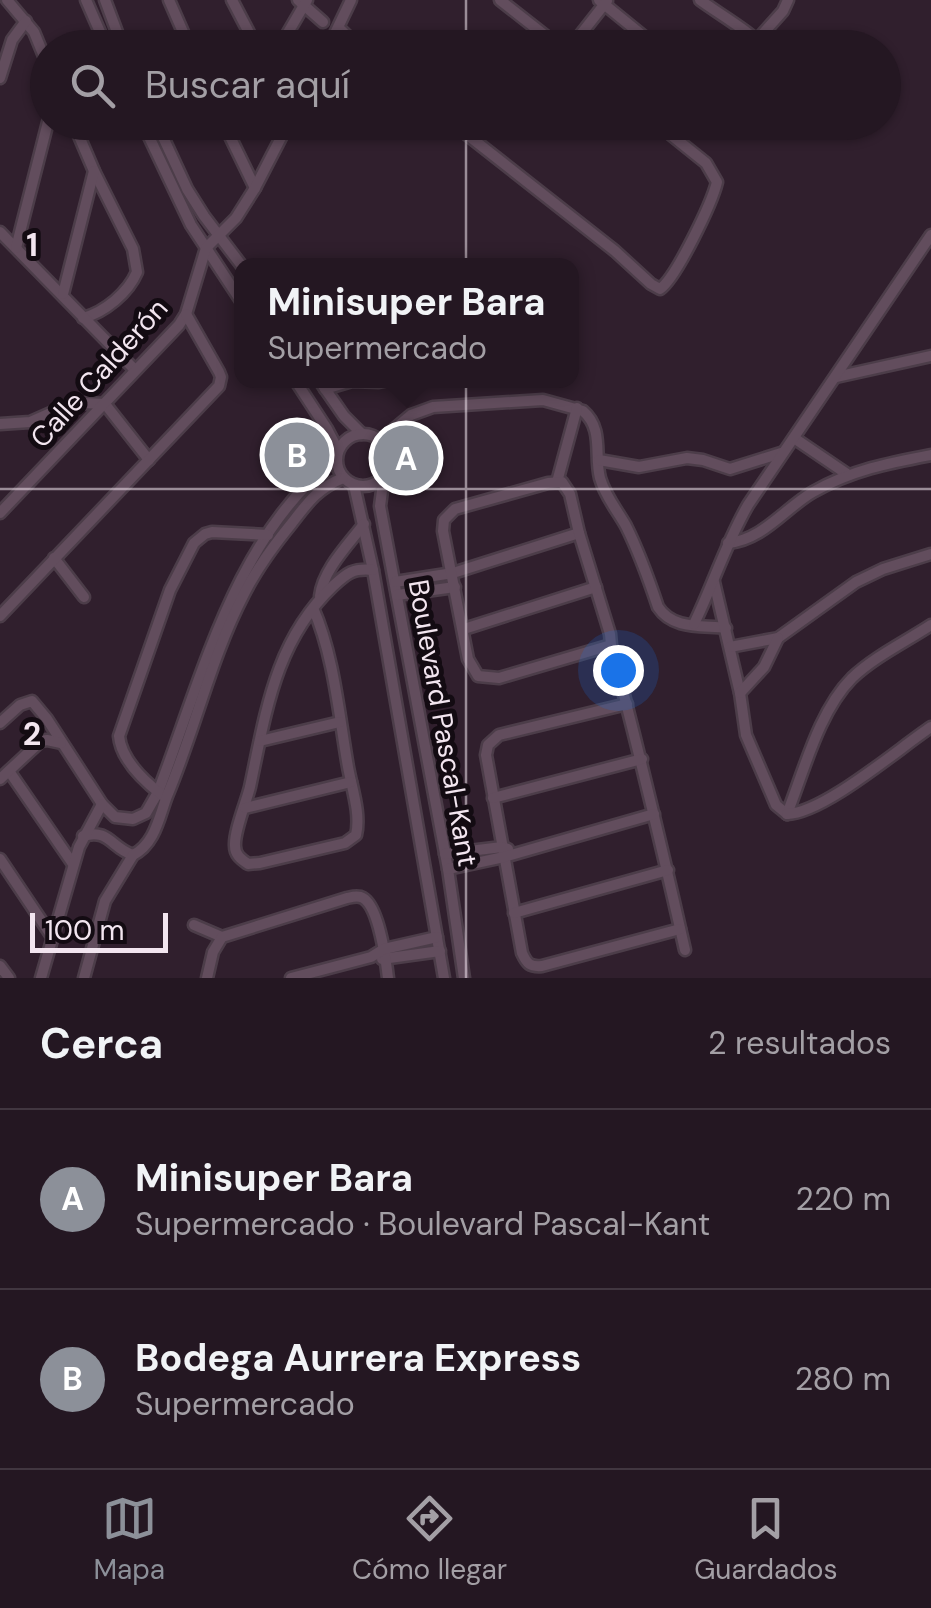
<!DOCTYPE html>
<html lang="es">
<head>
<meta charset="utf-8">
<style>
	body { margin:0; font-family:"DM Sans",sans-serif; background:#30242f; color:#f1f3f6 }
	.scale { position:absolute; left:30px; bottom:25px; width:138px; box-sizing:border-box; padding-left:10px; border:5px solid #f2e5ef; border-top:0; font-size:28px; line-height:35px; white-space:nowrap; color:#f2e5ef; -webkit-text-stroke:8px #130b12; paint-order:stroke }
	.you { position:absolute; left:618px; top:670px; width:35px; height:35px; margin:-25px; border:8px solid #fff; border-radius:50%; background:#1a73e8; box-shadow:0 0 0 15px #1a73e833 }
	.badge { display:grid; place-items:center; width:65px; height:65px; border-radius:50%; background:#8c9099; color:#fff; font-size:32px; font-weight:700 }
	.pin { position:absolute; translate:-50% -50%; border:5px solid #fff; box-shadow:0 2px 10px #0006 }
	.popup { position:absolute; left:234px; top:258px; width:345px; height:130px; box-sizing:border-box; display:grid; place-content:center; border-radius:20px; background:#241722; filter:drop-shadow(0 2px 8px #0005); font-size:32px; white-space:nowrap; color:#a39fa5 }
	.popup b { font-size:38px; color:#f1f3f6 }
	.popup::after { content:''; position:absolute; left:50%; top:100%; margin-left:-20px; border:20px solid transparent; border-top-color:#241722 }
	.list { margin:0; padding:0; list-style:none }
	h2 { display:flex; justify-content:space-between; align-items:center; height:130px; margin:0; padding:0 40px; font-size:42px }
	h2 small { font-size:32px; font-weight:400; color:#a39fa5 }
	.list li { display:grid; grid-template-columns:65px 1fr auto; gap:30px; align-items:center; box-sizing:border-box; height:180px; padding:0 40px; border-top:2px solid #413640 }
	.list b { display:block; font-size:38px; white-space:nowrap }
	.list p { margin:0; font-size:32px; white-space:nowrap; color:#a39fa5 }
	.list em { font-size:32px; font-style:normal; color:#a39fa5 }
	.icon { flex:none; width:55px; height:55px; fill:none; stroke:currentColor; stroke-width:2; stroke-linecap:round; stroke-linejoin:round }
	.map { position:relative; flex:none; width:931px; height:978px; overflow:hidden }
	.search { position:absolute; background:#241722; box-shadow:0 2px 8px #0004; left:30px; right:30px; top:30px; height:110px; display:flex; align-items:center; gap:25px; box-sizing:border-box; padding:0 35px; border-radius:55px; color:#a39fa5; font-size:38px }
	.sheet { height:490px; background:#241722 }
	nav { display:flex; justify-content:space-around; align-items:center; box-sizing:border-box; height:140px; border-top:2px solid #413640; background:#241722; font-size:28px; color:#a39fa5 }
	nav a { display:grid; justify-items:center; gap:5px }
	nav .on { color:#8c9099 }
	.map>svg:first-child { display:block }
</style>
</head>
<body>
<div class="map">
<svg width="931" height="978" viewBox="0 0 931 978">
	<rect width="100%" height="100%" fill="#301f2d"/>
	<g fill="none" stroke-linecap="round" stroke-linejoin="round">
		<g stroke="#4c3d49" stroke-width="15">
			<g id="minor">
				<path d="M7,0L34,32L48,66"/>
				<path d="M86,0L107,48"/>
				<path d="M105,0L123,48"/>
				<path d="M169,0L190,48"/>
				<path d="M232,0L257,48"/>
				<path d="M298,0L323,22"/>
				<path d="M500,0L561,48"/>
				<path d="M599,0L658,48"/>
				<path d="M700,0C716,12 754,34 764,48"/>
				<path d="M339,28L360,48"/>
				<path d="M758,39L783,11L788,0"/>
				<path d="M279,48L307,0"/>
				<path d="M328,48L351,0"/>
				<path d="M570,48L607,1"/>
				<path d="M0,78L12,40L26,21"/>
				<path d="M73,122L94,171L133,249L137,272C128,293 105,312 83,318"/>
				<path d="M142,122L191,225L241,301"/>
				<path d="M156,122L187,189L204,216L242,266"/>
				<path d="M223,122L255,188"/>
				<path d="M451,122L615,251L651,284L660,289C676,278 712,203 717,182L706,163L655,122"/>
				<path d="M0,232L135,370"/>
				<path d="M16,248L48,122"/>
				<path d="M63,294L94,171"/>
				<path d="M836,377L931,356"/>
				<path d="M295,380L327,429L338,450"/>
				<path d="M319,380L344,416L362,434"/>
				<path d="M325,389L352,381L379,382L389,380"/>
				<path d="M0,424L30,422L64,407L83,403L105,404L149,460"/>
				<circle cx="363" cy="460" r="26"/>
				<path d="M794,438L847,474"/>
				<path d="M381,440L411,415L433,407L543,400L583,411C604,429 594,455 600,478C605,496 617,510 626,526C639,552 649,580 658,607C673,630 702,625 726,628"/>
				<path d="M599,460L639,467L687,458L703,460L730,469L781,453"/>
				<path d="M384,476L380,506L448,869L464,978"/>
				<path d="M557,482L577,408"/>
				<path d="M354,485L373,570L444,978"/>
				<path d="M0,513L179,325L186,314L206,248L236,218L255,188L289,122"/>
				<path d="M728,543C763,540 785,508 813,492C852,470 889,463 931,455"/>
				<path d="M54,558L84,597"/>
				<path d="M395,582L453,573L579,533"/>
				<path d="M714,582L740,693L746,735L776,805L787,814"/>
				<path d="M397,595L455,587"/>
				<path d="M320,596C323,570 348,545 364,524"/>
				<path d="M313,608C334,655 339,716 348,767C352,789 361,814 356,835L345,843L260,863L248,864C241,859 235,855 235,846C234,831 246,803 250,787C266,712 275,641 333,586C347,573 353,568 373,570"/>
				<path d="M0,616L219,386L221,377L219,372L186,314"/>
				<path d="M694,624C713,585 726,543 748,505L931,235"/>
				<path d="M464,629L596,587"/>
				<path d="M611,645L499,678L478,676L468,659L443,531L444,520L455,509L548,483L562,482L570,494L579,533L610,634L611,645C638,747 662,848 685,950"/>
				<path d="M730,647L778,638L856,582L883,569L931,554"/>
				<path d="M740,693L764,667L778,638"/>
				<path d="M627,704L499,735L488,745L486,755L522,953C527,964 530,967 542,966L680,929"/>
				<path d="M0,723L20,705L32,701L47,719L102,804L115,817L133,819L146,813L158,792C201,681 236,534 336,459"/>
				<path d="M260,741L340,722"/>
				<path d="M9,771L73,864"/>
				<path d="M0,779L41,741L47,740L61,743"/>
				<path d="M162,795C144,781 121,759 119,736L170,590L194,543L205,534L212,532L268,535"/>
				<path d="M493,798L642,759"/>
				<path d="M245,808L351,782"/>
				<path d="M787,814C804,771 819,711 852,678C874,657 905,642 931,625"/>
				<path d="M787,814C824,813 898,749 931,727"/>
				<path d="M83,836C109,828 111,848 133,855"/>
				<path d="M445,854L502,847L508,849"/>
				<path d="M0,859L53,938"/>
				<path d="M448,869L504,857L654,814"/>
				<path d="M514,913L668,870"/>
				<path d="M194,925L222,937"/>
				<path d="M382,959L440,951"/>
				<path d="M0,966L9,978"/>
				<path d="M41,978L79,847L102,804"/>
				<path d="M84,978L105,901L133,855C155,844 159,817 167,796C195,730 211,657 244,594C257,568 274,545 292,523C308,502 318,488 343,478"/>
				<path d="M207,978L213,952L222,937L347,898C352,897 358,895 363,898C379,907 386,961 388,978"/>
				<path d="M291,978L371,957L384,949L437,937"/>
			</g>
		</g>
		<use href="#minor" stroke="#624d5d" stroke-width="10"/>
	</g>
	<path fill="none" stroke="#f2e5ef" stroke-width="2.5" stroke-opacity="0.55" d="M466,0V48M466,122V978M0,489H931"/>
	<g text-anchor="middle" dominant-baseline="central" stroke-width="10" stroke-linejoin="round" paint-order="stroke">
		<g font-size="28" fill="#f2e5ef" stroke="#130b12">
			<text transform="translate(99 373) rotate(-48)">Calle Calderón</text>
			<text transform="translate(443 723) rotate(80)">Boulevard Pascal-Kant</text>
		</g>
	</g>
	<g font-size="32" text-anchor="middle" font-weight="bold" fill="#f2e5ef" stroke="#130b12" stroke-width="10" stroke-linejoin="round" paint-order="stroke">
		<text x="32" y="256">1</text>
		<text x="32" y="745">2</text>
	</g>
</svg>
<div class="scale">100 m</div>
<div class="you"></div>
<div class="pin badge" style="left:406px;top:458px">A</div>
<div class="popup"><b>Minisuper Bara</b>Supermercado</div>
<div class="pin badge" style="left:297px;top:455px">B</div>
<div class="search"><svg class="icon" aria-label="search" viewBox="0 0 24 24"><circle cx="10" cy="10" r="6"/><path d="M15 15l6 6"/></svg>Buscar aquí</div>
</div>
<section class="sheet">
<h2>Cerca<small>2 resultados</small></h2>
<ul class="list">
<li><span class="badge">A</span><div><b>Minisuper Bara</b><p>Supermercado · Boulevard Pascal-Kant</p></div><em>220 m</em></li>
<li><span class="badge">B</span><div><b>Bodega Aurrera Express</b><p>Supermercado</p></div><em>280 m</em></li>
</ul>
</section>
<nav>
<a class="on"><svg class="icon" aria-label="map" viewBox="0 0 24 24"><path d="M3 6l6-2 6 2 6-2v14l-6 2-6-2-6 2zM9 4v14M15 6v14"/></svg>Mapa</a>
<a><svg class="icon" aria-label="directions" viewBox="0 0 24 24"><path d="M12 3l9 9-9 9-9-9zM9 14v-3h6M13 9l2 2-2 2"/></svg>Cómo llegar</a>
<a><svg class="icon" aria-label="saved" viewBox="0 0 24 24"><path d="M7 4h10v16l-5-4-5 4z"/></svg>Guardados</a>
</nav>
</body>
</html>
